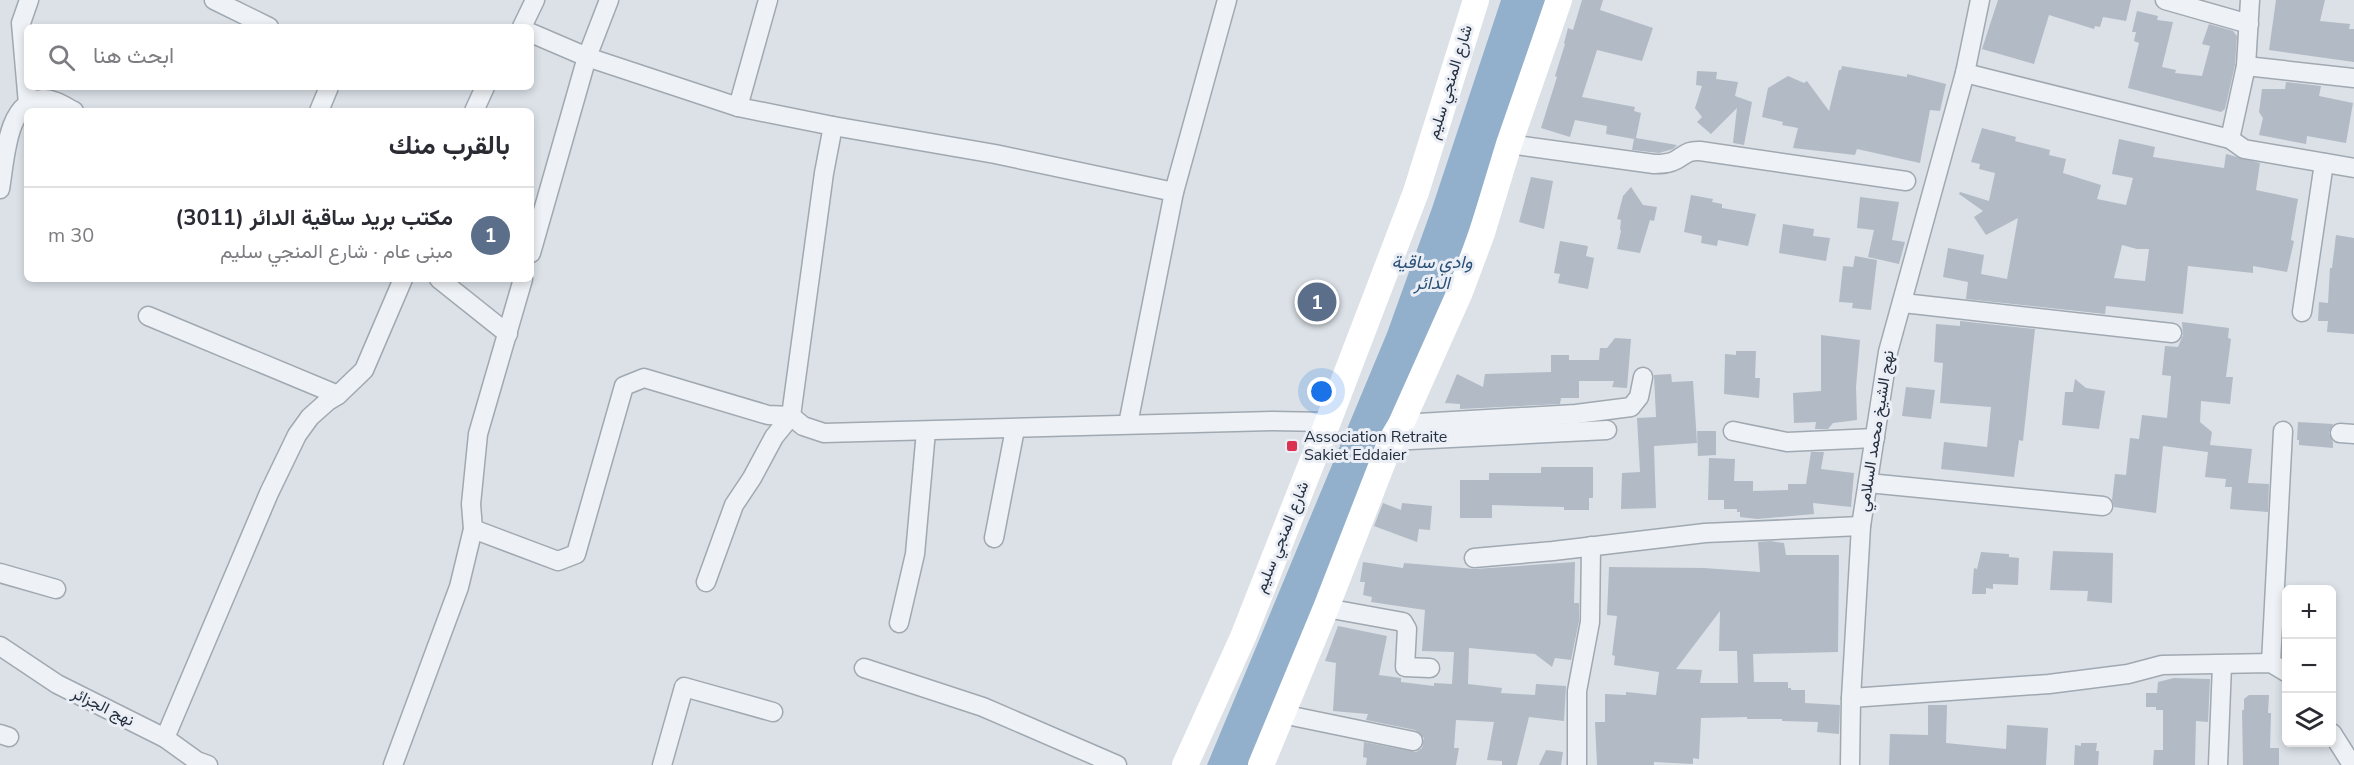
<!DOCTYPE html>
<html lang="ar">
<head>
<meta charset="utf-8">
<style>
	body { margin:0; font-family:"Nunito Sans",Vazirmatn,sans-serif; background:#f2f2f3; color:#2b2b33; direction:rtl }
	.controls { position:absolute; right:18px; bottom:18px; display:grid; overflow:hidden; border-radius:9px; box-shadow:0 3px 9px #0003 }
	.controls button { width:54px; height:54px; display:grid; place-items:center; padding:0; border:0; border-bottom:2px solid #e1e1e2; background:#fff; color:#2b2b33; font:30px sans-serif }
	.you { position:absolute; left:1322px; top:392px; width:21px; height:21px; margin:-15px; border:4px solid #fff; border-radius:50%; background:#1a73e8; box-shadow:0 0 0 9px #1a73e833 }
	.badge { display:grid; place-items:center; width:39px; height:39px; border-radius:50%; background:#db3252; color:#fff; font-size:20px; font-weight:700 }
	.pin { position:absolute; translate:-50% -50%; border:3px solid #fff; box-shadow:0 2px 6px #0006 }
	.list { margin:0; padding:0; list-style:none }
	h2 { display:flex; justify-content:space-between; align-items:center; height:78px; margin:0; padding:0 24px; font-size:26px }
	h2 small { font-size:20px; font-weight:400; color:#7c7c81 }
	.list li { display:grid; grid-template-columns:39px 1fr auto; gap:18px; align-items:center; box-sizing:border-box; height:96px; padding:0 24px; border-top:2px solid #e1e1e2 }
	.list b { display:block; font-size:22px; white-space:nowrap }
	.list p { margin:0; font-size:20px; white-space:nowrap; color:#7c7c81 }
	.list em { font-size:20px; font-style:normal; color:#7c7c81 }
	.icon { flex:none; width:33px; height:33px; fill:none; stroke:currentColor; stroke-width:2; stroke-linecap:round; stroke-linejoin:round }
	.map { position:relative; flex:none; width:2354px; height:765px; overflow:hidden; direction:ltr }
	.search { position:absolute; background:#fff; box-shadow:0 3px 9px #0003; left:24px; top:24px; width:510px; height:66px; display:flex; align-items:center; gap:15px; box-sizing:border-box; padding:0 21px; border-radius:9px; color:#7c7c81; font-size:22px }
	.panel { position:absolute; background:#fff; box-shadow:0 3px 9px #0003; left:24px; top:108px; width:510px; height:174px; border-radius:9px; direction:rtl }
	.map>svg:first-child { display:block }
</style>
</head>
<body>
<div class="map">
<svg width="2354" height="765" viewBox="0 0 2354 765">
	<rect width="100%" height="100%" fill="#dbe1e7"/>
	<path fill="#92b0cc" d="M1501,0H1545L1453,278L1251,765H1207L1387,333L1432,208Z"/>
	<g fill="#b2bac5" fill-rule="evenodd">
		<path d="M1582,0H1603L1600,10L1653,28L1642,61L1597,50L1582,97L1635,107L1634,111L1641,113L1636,138L1677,145L1673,149L1659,153L1632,150L1634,139L1606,134L1607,126L1575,120L1570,137L1541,128L1557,77L1555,76L1565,44L1564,43L1568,28L1573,30Z"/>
		<path d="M1998,0H2131L2126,21L2103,17L2100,27L2095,26L2094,29L2049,15L2034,64L1982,49Z"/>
		<path d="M2276,0H2325L2320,21L2350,24L2349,29H2354V62L2269,50Z"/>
		<path d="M2137,11L2158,16L2157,20L2173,22L2162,67L2176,70L2175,73L2202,76L2210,46L2202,44L2209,24L2233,31L2237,36L2235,65L2225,109L2221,112L2128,88L2139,43L2134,41L2136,32H2132Z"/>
		<path d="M1842,66L1907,77V74L1946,84L1940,111L1930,110L1920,163L1857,149L1855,155L1793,148L1798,128L1782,125L1783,122L1762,117L1768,88L1788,76L1804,83L1807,81L1829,111L1839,70H1841Z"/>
		<path d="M1697,71L1717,72L1716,79L1738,82L1735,96L1752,102L1744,145L1733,143L1737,108L1711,134L1697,122L1702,117L1695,108L1702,86L1696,85Z"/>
		<path d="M2286,82L2321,86L2319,96L2353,103L2346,143L2307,136L2306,144L2259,135L2263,118L2259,112L2262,89H2285Z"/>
		<path d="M1982,128L2016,137L2015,141L2050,150L2049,155L2066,159L2063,173L2101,185L2097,199L2126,205L2133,178L2112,174L2119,139L2155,147L2153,157L2224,168L2226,154L2260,163L2256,190L2298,199L2291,240L2294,241L2287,272L2253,266V273L2188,266L2183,314L2106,306L2105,314L1966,299L1968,282L1943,277L1948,248L1984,255L1981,274L2007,279L2018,218L1986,235L1974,217L1983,211L1959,194L1960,192L1989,201L1995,173L1979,169L1980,164L1971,162ZM2122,245L2137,249H2149L2145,281L2114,278Z"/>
		<path d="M1531,177L1553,181L1544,229L1519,222Z"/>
		<path d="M1631,187L1643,205L1657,207L1654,221L1650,220L1640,253L1617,249L1621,231L1620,229L1621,220L1617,219L1623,196Z"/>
		<path d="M1691,195L1713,199L1712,202L1722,204V208L1756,214L1748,246L1718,240L1717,246L1701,243L1702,236L1684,232Z"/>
		<path d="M1860,197L1899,202L1892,240L1905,242L1899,264L1868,257L1874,230L1857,228Z"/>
		<path d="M1783,224L1814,229L1813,236L1830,238L1826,261L1779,253Z"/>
		<path d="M2336,235L2354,238V334L2327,332L2328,321H2318L2319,302L2328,303L2330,268H2332Z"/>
		<path d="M1560,241L1588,246L1586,256L1594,258L1588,289L1558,283L1560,274L1554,273Z"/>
		<path d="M1855,256L1877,260L1871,310L1852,308L1853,303L1839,302L1843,266L1853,267Z"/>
		<path d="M1960,321L2035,329L2023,441L2019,440L2014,477L1941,469L1944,442L1987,447L1991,407L1940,403L1943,363L1934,362L1936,324L1960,326Z"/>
		<path d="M2182,322L2229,328L2228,338L2231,339L2226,377H2233L2230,404L2201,401L2200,422L2212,432L2210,445L2252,449L2248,483L2269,484L2268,512L2230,509L2232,487H2225L2226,479L2205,477L2208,452L2163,446L2156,513L2114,507L2112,500L2115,474L2126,475L2130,438L2139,439L2142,415L2167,418L2171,376L2162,375L2165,346L2178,347L2183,335Z"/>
		<path d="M1821,335L1860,340L1856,387L1857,420L1833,423L1828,429H1815L1816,422L1794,423L1793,393L1821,391Z"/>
		<path d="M1615,338L1631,339L1627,388L1612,387L1614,381H1579V398H1561L1560,404L1460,409V404L1445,403L1457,374L1483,387L1485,374L1551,372V355H1569V360H1599L1600,348H1607Z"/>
		<path d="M1736,351H1756L1755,378H1760L1759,398L1724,394L1725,354L1736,355Z"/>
		<path d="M1671,374L1672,382L1693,381L1697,443L1654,446L1656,508L1621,509L1622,473L1640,472L1637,418L1656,417L1654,375Z"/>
		<path d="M2075,379L2086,388L2105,391L2099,429L2062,425L2065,392H2073Z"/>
		<path d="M1906,387L1935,390L1931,419L1902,416Z"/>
		<path d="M2298,422L2333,424L2329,433L2333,442V448L2299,445V440H2297Z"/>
		<path d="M1697,431H1716V455L1698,456Z"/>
		<path d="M1811,452H1824L1821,469L1854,473L1851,507L1813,503L1814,514L1757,519L1740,517V512H1737V509H1724V500H1708L1709,458L1735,459L1734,481H1753V491L1788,490V484H1806Z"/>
		<path d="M1541,467H1593V498H1589V510H1564V507L1492,505V518H1460V480H1489V473H1541Z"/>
		<path d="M1383,503L1401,510L1402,503L1432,506L1430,530L1419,529L1417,542L1374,526Z"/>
		<path d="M1770,541L1784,543L1786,555H1839L1838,652L1753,654L1754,682H1788V688H1791V690H1805V703L1840,705L1839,734L1817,732L1818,722L1782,721V719H1747V717L1701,718L1699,759L1693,758V764L1654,762V765H1597L1595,722H1605V694L1626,695V692L1656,695L1659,672L1614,665L1615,656L1612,655L1617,616L1607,615L1609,567L1704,568L1760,572L1758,542ZM1720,611L1719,651H1737L1738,683H1700L1702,670L1676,669Z"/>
		<path d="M2053,551L2113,553L2112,603L2087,601L2088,591L2050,590Z"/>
		<path d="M1981,552L2009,554V557L2019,558L2018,585L1993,584V589L1986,588V594H1972L1974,568L1977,569Z"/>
		<path d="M1363,562L1403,568L1404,563L1475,569L1575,562L1574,603H1579V621L1571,660L1555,658L1552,667L1535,654L1469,648L1468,684L1502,688L1501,693L1535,695L1536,684L1566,686L1564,721L1529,717L1517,765H1502V761L1487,760L1494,722L1456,720L1454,748H1459L1456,765H1366L1367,758L1363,757L1364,742L1416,752L1422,748L1424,738L1415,730L1366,720L1368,714L1333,711L1336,663L1325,661L1338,626L1387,636L1379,675L1401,678V682L1434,686V683L1452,684L1454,652L1422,651L1425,610L1371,602L1372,597L1363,595L1365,582H1360Z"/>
		<path d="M2174,678L2210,679L2208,722L2196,721L2195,765H2153L2154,750H2163V710H2156V707H2146V693H2157L2158,682Z"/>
		<path d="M2249,695H2269L2268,713H2271L2270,748H2279V765H2243L2242,710H2244V699Z"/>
		<path d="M1928,705H1947L1946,743L2006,749L2007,725L2048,728L2046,765H1889L1890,734L1928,735Z"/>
		<path d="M2081,743H2097L2096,751H2099L2098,765H2074L2075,745L2081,746Z"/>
		<path d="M1546,750L1563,752L1561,765H1539Z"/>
	</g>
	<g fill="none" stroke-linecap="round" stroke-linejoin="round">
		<g stroke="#a0a8b1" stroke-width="21">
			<g id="street">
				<path d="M214,0L269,27"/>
				<path d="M2165,0L2249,24"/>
				<path d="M522,27L535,0"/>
				<path d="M531,33L587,57L738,107L833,126L995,154L1174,192"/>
				<path d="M2246,66L2354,78"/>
				<path d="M1965,73L2230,139L2244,149L2354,168"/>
				<path d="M28,104L21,23L29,0"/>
				<path d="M738,107L768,0"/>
				<path d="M319,111L329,87"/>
				<path d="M474,111L485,87"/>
				<path d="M2230,139L2246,66L2250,0"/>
				<path d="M1509,144L1654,164C1661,164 1669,164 1676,160C1685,155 1688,150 1700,151L1906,181"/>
				<path d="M0,189C5,162 6,100 43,99C54,99 64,106 74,111"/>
				<path d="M531,253L587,57L609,0"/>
				<path d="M439,279L508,334"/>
				<path d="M1903,303L2172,333"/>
				<path d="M2302,312L2324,163"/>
				<path d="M148,316L338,395"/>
				<path d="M1128,424L1174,192L1227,0"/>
				<path d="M1401,424L1576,414L1631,407L1639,397L1643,377"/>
				<path d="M1733,431L1787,442L1875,438"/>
				<path d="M2340,433L2354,434"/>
				<path d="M1391,441L1607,430"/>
				<path d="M1868,483L2103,506"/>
				<path d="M473,529L558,561L576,554L624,386L644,378L768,415L791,416L803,426L824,433L1272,421L1328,422"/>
				<path d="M994,538L1015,429"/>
				<path d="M1474,558L1553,551L1705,533L1861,526"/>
				<path d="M0,573L56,589"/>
				<path d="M706,582L734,505L752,478L774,437L791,416L824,173L833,126"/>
				<path d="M1326,608L1403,622L1407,629L1405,667L1430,668"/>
				<path d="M899,623L915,554L926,431"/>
				<path d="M0,646L57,684L165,738L197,761L208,765"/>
				<path d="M2271,663L2283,431"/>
				<path d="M864,668L983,707L1117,765"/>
				<path d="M1851,698L2049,684L2128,674L2162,665L2271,663L2286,672"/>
				<path d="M1282,714L1413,741"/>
				<path d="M2332,733L2351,763"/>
				<path d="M0,734L9,737"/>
				<path d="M165,738L269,493L297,435L310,417L328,401L338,395L364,370L403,279"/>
				<path d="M393,765L459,587L473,529L471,504L478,434L523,279"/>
				<path d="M662,765L684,687L773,712"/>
				<path d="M1577,765V691L1590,622L1591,546"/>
				<path d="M1850,765L1851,698L1861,526L1888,352L1965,73L1980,0"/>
				<path d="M2218,765L2222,665"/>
			</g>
		</g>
		<use href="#street" stroke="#eef1f5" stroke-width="18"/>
		<g stroke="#fff" stroke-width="26">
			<path d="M1185,765L1243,637L1331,414L1416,192L1476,0"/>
			<path d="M1261,765L1326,608L1391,441L1401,424L1460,292L1482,233L1509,144L1559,0"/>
		</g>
	</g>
	<rect fill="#db3252" stroke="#ebeff5" stroke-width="2" x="1286" y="440" width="12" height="12" rx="3"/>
	<g text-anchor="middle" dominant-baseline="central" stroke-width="6" stroke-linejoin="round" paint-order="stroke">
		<g font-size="16" fill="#242f3f" stroke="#ebeff5">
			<text transform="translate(1450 82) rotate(-73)">شارع المنجي سليم</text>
			<text transform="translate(1876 431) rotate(-81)">نهج الشيخ محمد السلامي</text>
			<text transform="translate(1282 537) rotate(-68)">شارع المنجي سليم</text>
			<text transform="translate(103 707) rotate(26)">نهج الجزائر</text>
		</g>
		<g font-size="16" fill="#242f3f" stroke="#ebeff5" text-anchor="start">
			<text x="1304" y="437">Association Retraite<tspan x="1304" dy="18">Sakiet Eddaier</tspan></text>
		</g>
		<g font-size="18" font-style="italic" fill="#2a5076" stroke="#ebeff5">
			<text x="1432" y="262">وادي ساقية<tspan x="1432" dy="21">الدائر</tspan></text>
		</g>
	</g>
</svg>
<div class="controls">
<button>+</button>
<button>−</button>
<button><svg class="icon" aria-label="layers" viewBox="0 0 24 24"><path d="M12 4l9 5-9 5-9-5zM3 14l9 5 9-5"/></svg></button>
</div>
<div class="you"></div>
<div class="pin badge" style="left:1317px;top:302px;background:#5c6f8a">1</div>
<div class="search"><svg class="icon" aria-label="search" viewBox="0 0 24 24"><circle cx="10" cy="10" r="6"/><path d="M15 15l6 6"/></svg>ابحث هنا</div>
<section class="panel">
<h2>بالقرب منك<small></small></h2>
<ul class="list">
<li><span class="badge" style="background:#5c6f8a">1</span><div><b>مكتب بريد ساقية الدائر (3011)</b><p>مبنى عام · شارع المنجي سليم</p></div><em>30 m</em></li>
</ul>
</section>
</div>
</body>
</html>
